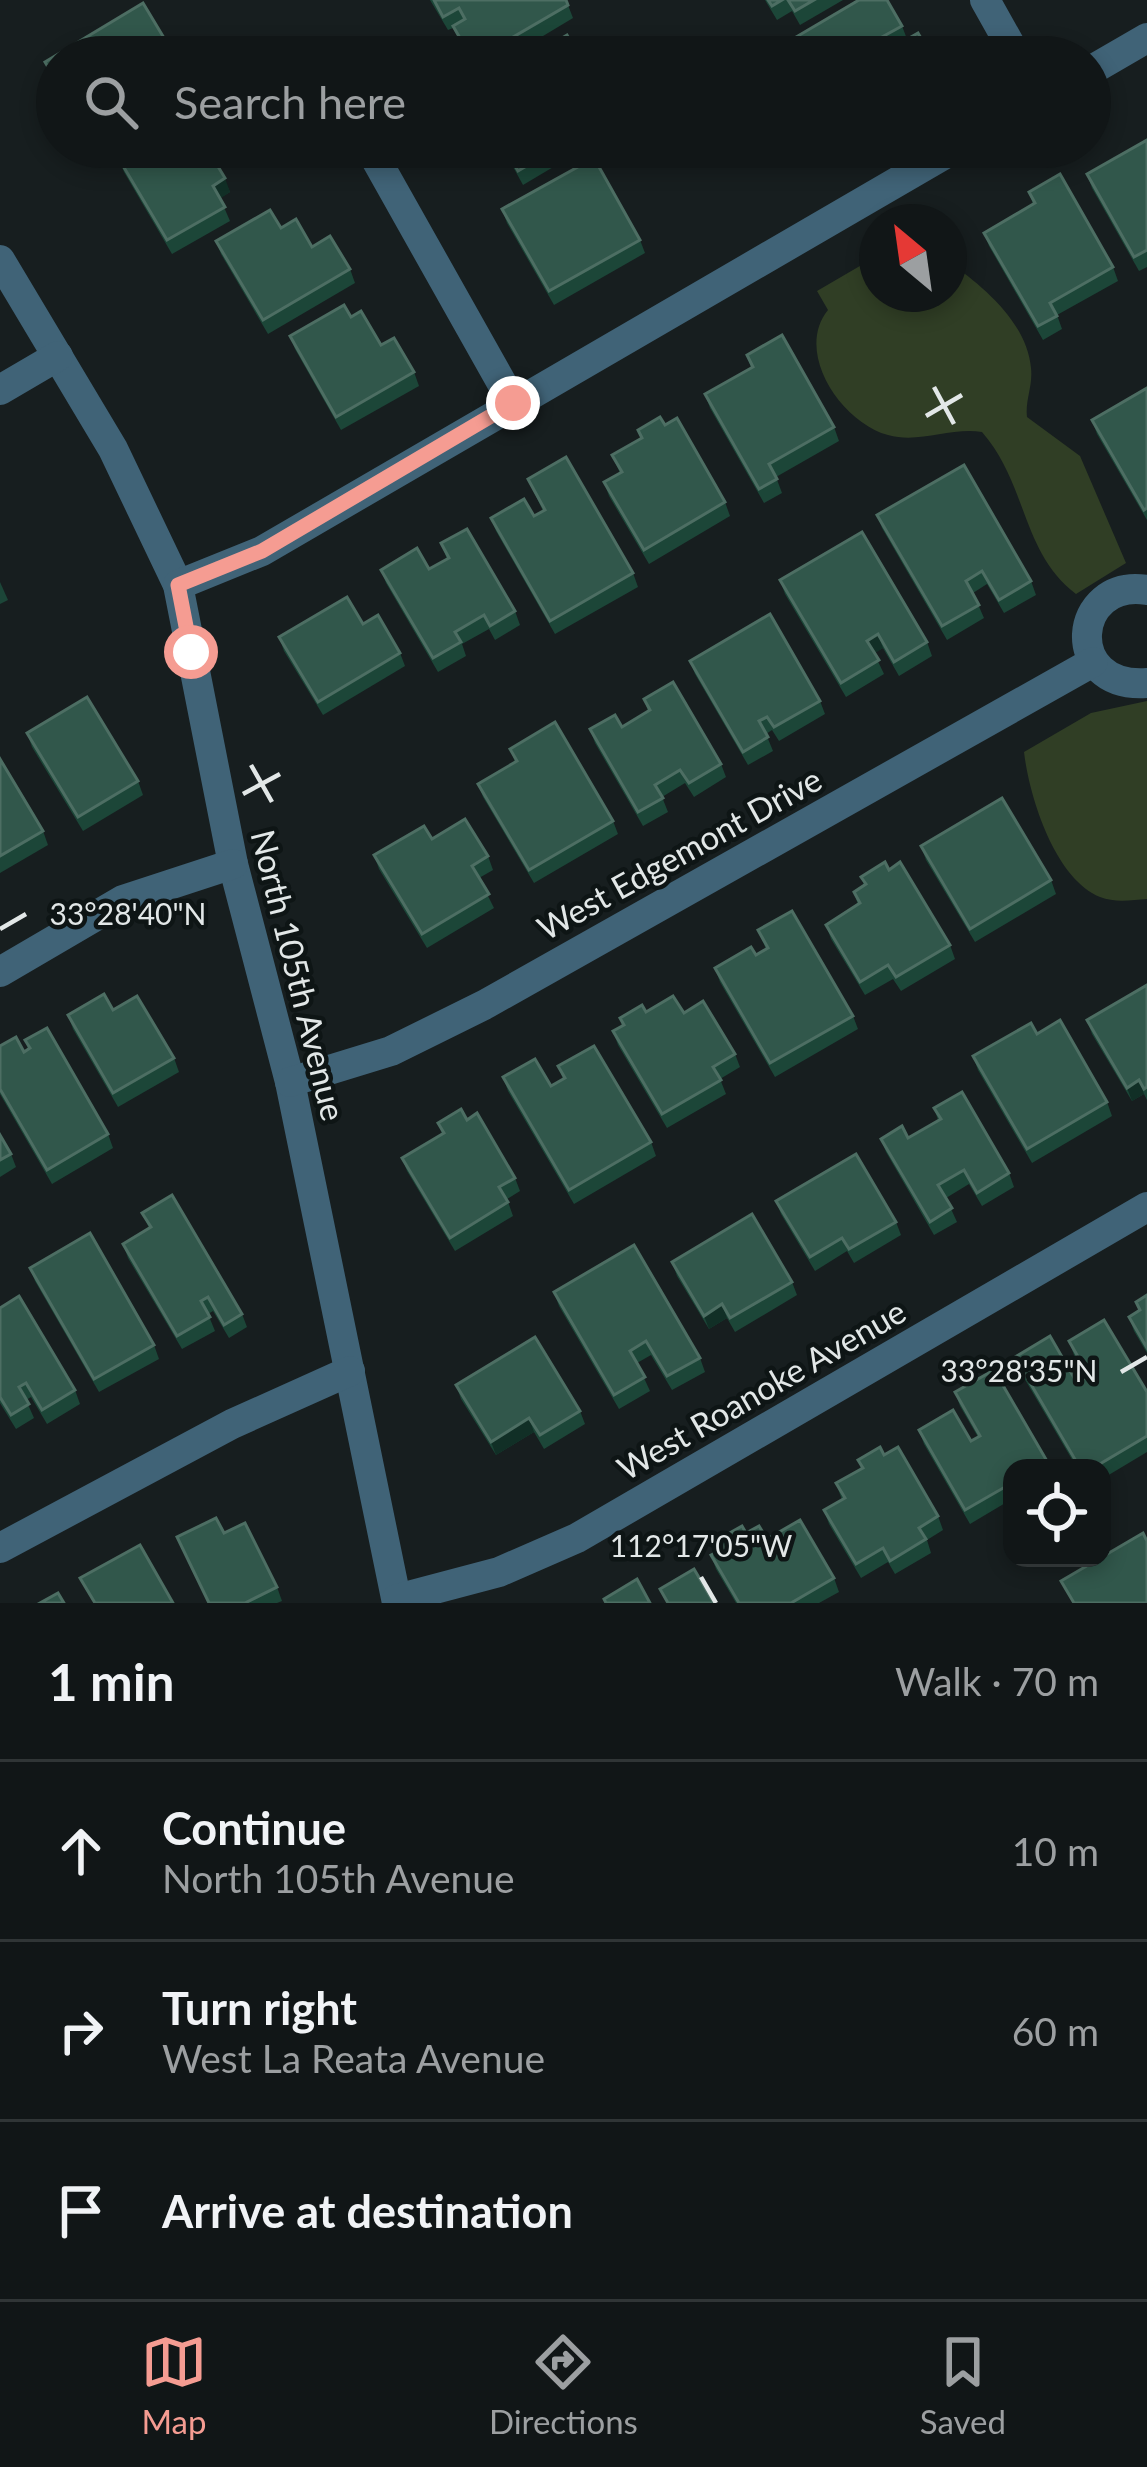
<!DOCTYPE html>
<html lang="en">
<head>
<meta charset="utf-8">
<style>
	body { margin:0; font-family:Lato,sans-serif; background:#1a1f20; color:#f1f3f6 }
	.controls { position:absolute; right:36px; bottom:36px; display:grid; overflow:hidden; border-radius:24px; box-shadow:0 6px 18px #0003 }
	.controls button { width:108px; height:108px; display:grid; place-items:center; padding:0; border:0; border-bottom:3px solid #303536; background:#111617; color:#f1f3f6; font:60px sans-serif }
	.compass { position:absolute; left:859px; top:204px; width:108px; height:108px; border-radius:50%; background:#111617; box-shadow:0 6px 18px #0003; rotate:331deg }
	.stop { position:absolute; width:36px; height:36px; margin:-27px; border:9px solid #f59c92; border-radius:50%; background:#fff }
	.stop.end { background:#f59c92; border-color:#fff; box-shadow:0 3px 12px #0008 }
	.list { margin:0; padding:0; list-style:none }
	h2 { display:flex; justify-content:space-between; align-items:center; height:156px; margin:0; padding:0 48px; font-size:51px }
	h2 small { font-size:39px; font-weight:400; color:#9c9fa1 }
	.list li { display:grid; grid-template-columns:78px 1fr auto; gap:36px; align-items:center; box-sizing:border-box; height:180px; padding:0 48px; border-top:3px solid #303536 }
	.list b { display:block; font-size:45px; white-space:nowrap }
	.list p { margin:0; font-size:39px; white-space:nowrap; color:#9c9fa1 }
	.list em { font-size:39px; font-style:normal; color:#9c9fa1 }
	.icon { flex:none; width:66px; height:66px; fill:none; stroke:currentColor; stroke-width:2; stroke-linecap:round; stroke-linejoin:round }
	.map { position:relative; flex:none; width:1147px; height:1603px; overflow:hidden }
	.search { position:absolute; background:#111617; box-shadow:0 6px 18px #0003; left:36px; right:36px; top:36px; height:132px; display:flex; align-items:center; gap:30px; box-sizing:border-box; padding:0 42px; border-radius:66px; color:#9c9fa1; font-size:45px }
	.sheet { height:696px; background:#111617 }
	nav { display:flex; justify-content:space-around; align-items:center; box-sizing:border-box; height:168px; border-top:3px solid #303536; background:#111617; font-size:33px; color:#9c9fa1 }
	nav a { display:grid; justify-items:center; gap:6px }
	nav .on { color:#f59c92 }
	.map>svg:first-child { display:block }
</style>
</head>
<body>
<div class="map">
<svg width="1147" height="1603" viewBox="0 0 1147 1603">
	<rect width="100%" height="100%" fill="#171e1f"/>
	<g fill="#303e25">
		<path d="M877,256V294H949V262C984,287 1027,323 1031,368C1033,386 1025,400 1027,417L1080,456L1126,563L1076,594C1021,552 1028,485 982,432C951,427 919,444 888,435C841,422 794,352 828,310L817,291Z"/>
		<path d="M1147,701V899C1132,900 1115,903 1100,897C1054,878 1029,795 1024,752L1091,713Z"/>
	</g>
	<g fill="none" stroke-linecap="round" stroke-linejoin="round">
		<g stroke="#406377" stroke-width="30">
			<path d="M985,0L1017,57"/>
			<path d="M1090,71L1147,38"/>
			<path d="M369,147L513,403"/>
			<path d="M0,260L113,449L178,585L233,864L290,1082L397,1603"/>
			<path d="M0,390L58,356"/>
			<path d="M178,585L262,551L957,147"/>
			<path d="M1147,590C1072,578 1062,689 1147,683"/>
			<path d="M0,972L123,900L233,864"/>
			<path d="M290,1082L391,1051L484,1005L1093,662"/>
			<path d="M0,1548L232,1424L350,1371"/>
			<path d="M397,1599L499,1572L577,1538L1147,1207"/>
		</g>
	</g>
	<g fill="#1c4638">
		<path d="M430,0H566L573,18L508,57H468L453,28L448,30Z"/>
		<path d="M765,0H843L800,25L792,11L777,20Z"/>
		<path d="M143,3L164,38L169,52L161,57H57V87L45,62Z"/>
		<path d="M902,26L907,39L932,57H776L774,50Z"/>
		<path d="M1147,140V267L1139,271L1092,188L1087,174Z"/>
		<path d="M93,147H115L99,157Z"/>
		<path d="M139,147H225L228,155L216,162L230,192L220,198L230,221L172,254L124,172L119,159Z"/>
		<path d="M502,147H587L523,185Z"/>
		<path d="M1029,192L1113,267L1118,281L1057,315L1062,329L1043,340L989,246L984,233L1033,204Z"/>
		<path d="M502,209L640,240L645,253L554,305L507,223Z"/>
		<path d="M281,228L350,269L355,283L268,334L221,254L216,241Z"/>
		<path d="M351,317L414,372L419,386L341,430L295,349L290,336Z"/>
		<path d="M747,355L834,427L839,441L776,477L782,493L764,503L710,408L705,394L751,368Z"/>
		<path d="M1147,388V520L1097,434L1092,420Z"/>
		<path d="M665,425L725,502L730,516L649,564L609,496L604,482L620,473L612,455L641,438L638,430Z"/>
		<path d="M528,479L633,573L638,587L555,634L496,531L491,518L534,516L543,511Z"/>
		<path d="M877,515L1031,581L1036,595L1004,613L987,584L973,593L984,618L947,640L882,528Z"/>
		<path d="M441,543L515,611L520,625L495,640L489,629L462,644L466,656L438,672L386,583L381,570L429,569L447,559Z"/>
		<path d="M780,580L927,642L932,656L899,676L883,648L874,653L884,674L846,697L785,594Z"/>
		<path d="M0,582L8,600L0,604Z"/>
		<path d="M363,624L400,653L405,666L323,715L284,651L279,637Z"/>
		<path d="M690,661L820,701L825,714L779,741L772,730L766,734L773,751L748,765L695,674Z"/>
		<path d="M644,699L721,764L726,777L694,797L685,783L662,797L668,812L643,826L595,743L590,729L622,727L648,711Z"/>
		<path d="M27,733L138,781L143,795L83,831L32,747Z"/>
		<path d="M510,749L613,821L618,834L534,883L483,797L478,784L515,762Z"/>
		<path d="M0,759L43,831L48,845L0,873Z"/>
		<path d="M432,839L488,856L493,870L479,878L494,908L427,948L379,869L374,855Z"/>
		<path d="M921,846L1051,880L1056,894L975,942L926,860Z"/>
		<path d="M889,870L950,945L955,959L901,991L893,979L865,995L831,939L826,925L858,905L854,892L864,885L861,877Z"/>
		<path d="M758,930L853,1016L858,1029L775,1077L720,982L715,968L756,955L766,949Z"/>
		<path d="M1147,985V1100L1144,1094L1132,1101L1092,1034L1087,1020Z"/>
		<path d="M113,1010L174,1058L179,1072L118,1107L73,1029L68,1015Z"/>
		<path d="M646,1012L684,1013L735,1054L740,1067L720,1079L726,1094L667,1128L618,1045L613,1031L622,1026L620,1018Z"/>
		<path d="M1037,1034L1107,1102L1112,1116L1032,1163L978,1070L973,1056Z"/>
		<path d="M25,1040L108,1134L113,1148L52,1184L0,1094V1046L24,1052L28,1049Z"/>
		<path d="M558,1066L651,1142L656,1156L574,1204L508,1091L503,1077L551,1086L563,1079Z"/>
		<path d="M934,1108L1009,1173L1014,1187L982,1206L969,1184L946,1198L957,1222L934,1235L886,1152L881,1139L908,1138L938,1120Z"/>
		<path d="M467,1120L515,1178L520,1191L507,1199L513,1216L455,1251L407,1171L402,1158L442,1134L438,1123Z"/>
		<path d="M0,1135L11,1154L16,1167L0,1177Z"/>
		<path d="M776,1201L896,1222L901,1235L854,1263L847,1251L815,1271L781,1214Z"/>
		<path d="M142,1213L242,1314L247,1327L229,1338L213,1311L208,1314L215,1331L182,1349L128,1258L123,1244L149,1228Z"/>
		<path d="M672,1262L792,1282L797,1295L735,1332L727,1318L709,1329L677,1276Z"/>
		<path d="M30,1268L154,1345L159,1359L99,1392L35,1281Z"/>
		<path d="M554,1292L700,1358L705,1372L672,1390L651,1355L637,1363L650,1391L619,1409L559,1306Z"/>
		<path d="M1147,1295V1353L1134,1331L1129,1317L1139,1311L1136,1302Z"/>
		<path d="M0,1308L75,1390L80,1404L47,1424L31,1397L26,1400L34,1418L16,1429L0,1403Z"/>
		<path d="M1069,1341L1147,1392V1452L1102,1479V1468H1077L1020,1371L1015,1357L1077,1383L1087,1377L1074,1355Z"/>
		<path d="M456,1385L580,1411L585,1424L544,1449L534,1432L496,1455L461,1399Z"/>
		<path d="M955,1392L1012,1468V1499L970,1524L924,1444L919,1430L971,1441L978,1437L960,1406Z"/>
		<path d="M884,1455L938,1516L943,1530L927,1540L931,1553L895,1574L888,1562L861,1578L829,1524L824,1510L842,1500L836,1483L861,1469L858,1460Z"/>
		<path d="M224,1533L277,1587L282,1601L277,1603H208L177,1537Z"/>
		<path d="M746,1533L767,1539L834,1578L839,1592L819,1603H736L716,1569L711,1555L722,1549L719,1539Z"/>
	</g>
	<g fill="#112f26">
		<path d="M225,178L230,192L218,200L213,186Z"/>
		<path d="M878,634L883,648L872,655L867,641Z"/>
		<path d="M1139,1080L1144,1094L1132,1101L1127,1088Z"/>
		<path d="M722,1304L727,1318L709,1329L704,1316Z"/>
		<path d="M529,1418L534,1432L496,1455L491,1442Z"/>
	</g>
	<g fill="#31574b" stroke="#4d6e63" stroke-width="3">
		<path d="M434,0H566L568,5L479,57H471L453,26L465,19L459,8L443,17Z"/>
		<path d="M768,0H782L772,6Z"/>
		<path d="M788,0H814L795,11Z"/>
		<path d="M859,0H887L902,26L882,37L890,49L918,33L932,57H777L774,50Z"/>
		<path d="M143,3L164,38L150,46L157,57H57V82L45,62Z"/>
		<path d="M567,35L580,57H530Z"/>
		<path d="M188,43L197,57H163Z"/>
		<path d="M1147,140V250L1134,257L1087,174Z"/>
		<path d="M139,147H214L208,150L225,178L213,186L225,207L167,240L119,159Z"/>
		<path d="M504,147H559L518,171Z"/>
		<path d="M594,158L640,240L549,291L502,209Z"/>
		<path d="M1060,174L1113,267L1050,303L1057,316L1038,326L984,233L1035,203L1029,192Z"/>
		<path d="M270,210L281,228L296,219L312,247L330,236L350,269L263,320L216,241Z"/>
		<path d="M344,305L351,317L361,311L381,345L394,338L414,372L336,417L290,336Z"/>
		<path d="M782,335L834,427L769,464L777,479L759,489L705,394L753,367L747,355Z"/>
		<path d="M1147,388V508L1144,510L1092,420Z"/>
		<path d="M660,417L665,425L677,418L725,502L644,550L604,482L622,472L612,455L642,438L638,430Z"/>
		<path d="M566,457L633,573L550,621L491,518L524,499L534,516L545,510L528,479Z"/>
		<path d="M964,465L1031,581L999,600L982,571L966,581L979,605L942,626L877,515Z"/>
		<path d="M467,529L515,611L490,626L484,615L455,632L461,642L433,658L381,570L417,548L429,569L449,558L441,543Z"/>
		<path d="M862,532L927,642L894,662L878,634L867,641L879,660L841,683L780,580Z"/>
		<path d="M347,597L363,624L378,615L400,653L318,702L279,637Z"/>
		<path d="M770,614L820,701L774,727L767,717L759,721L768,737L743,752L690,661Z"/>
		<path d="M673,682L721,764L689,783L680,770L655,785L663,798L638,812L590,729L615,715L622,727L650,710L644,699Z"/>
		<path d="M87,697L138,781L78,817L27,733Z"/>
		<path d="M555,722L613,821L529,870L478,784L517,761L510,749Z"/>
		<path d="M0,759L43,831L0,856Z"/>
		<path d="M1002,798L1051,880L970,929L921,846Z"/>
		<path d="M465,819L488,856L472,866L489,894L422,934L374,855L424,826L432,839Z"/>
		<path d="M885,862L889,870L900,862L950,945L896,977L888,965L860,982L826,925L860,903L854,892L866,884L861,877Z"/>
		<path d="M792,911L853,1016L770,1063L715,968L751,947L756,955L768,948L758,930Z"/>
		<path d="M1147,985V1087L1144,1089L1139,1080L1127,1088L1087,1020Z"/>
		<path d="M104,994L113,1010L137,996L174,1058L113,1093L68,1015Z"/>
		<path d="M673,996L684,1013L703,1001L735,1054L713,1067L721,1080L662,1114L613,1031L624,1025L620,1018L642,1005L646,1012Z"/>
		<path d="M1060,1020L1107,1102L1027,1149L973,1056L1031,1023L1037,1034Z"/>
		<path d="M47,1028L108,1134L47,1170L0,1089V1046L16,1037L24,1052L30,1048L25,1040Z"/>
		<path d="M594,1046L651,1142L569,1190L503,1077L535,1059L551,1086L565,1078L558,1066Z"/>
		<path d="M962,1092L1009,1173L977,1193L964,1170L938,1185L952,1208L930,1222L881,1139L902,1126L908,1138L941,1119L934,1108Z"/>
		<path d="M461,1109L467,1120L477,1113L515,1178L499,1187L508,1202L450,1238L402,1158L444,1133L438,1123Z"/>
		<path d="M0,1135L11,1154L0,1160Z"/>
		<path d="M856,1154L896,1222L849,1249L842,1238L810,1257L776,1201Z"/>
		<path d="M172,1195L242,1314L224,1325L208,1297L201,1301L210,1317L177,1336L123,1244L151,1227L142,1213Z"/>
		<path d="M752,1214L792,1282L730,1318L722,1304L704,1316L672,1262Z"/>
		<path d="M90,1233L154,1345L94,1379L30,1268Z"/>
		<path d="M634,1245L700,1358L667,1376L646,1341L630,1351L645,1377L614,1395L554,1292Z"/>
		<path d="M1147,1295V1348L1129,1317L1140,1310L1136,1302Z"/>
		<path d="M19,1296L75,1390L42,1410L26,1383L19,1387L29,1404L11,1415L0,1397V1308Z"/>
		<path d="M1104,1320L1147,1392V1436L1093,1468H1080L1015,1357L1050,1336L1077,1383L1089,1376L1069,1341Z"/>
		<path d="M535,1337L580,1411L540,1435L529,1418L491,1442L456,1385Z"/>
		<path d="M994,1370L1051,1468H1012V1483L965,1510L919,1430L953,1410L971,1441L980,1436L955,1392Z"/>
		<path d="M880,1447L884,1455L898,1447L938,1516L919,1528L926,1539L890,1561L883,1548L856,1564L824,1510L845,1498L836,1483L863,1468L858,1460Z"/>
		<path d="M216,1518L224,1533L245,1523L277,1587L245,1603H209L177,1537Z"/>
		<path d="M800,1520L834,1578L791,1603H739L711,1555L724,1548L719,1539L742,1526L746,1533L759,1526L767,1539Z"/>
		<path d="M1143,1533L1147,1541V1603H1074L1061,1581Z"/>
		<path d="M140,1545L173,1603H95L80,1578Z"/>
		<path d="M694,1569L714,1603H668L660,1589Z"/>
		<path d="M637,1579L650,1603H606L604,1599Z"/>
		<path d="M58,1593L64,1603H40Z"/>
	</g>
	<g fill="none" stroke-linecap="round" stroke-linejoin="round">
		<path stroke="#f59c92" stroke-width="15" d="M191,652L178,585L262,551L513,403"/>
	</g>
	<path fill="none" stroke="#e2e7e7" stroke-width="4.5" d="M934,387L954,424M926,416L962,395M251,765L272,802M243,794L280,774M0,929L26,914M1121,1372L1147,1357M701,1577L716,1603"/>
	<g text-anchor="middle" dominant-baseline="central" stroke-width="9" stroke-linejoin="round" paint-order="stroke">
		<g font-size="33" fill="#e2e7e7" stroke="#0e1515">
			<text transform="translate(679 853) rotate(-29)">West Edgemont Drive</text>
			<text transform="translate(299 975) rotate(76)">North 105th Avenue</text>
			<text transform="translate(761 1389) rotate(-30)">West Roanoke Avenue</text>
		</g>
	</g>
	<g font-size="30" text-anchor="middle" fill="#e2e7e7" stroke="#0e1515" stroke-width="9" stroke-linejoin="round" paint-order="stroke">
		<text x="128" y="925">33°28'40"N</text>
		<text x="1019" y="1382">33°28'35"N</text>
		<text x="701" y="1557">112°17'05"W</text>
	</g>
</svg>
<div class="controls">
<button><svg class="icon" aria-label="locate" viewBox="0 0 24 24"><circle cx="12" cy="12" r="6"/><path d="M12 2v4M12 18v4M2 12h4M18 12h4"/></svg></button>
</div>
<svg class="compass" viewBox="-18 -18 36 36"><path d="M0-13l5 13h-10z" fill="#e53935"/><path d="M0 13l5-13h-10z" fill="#9c9fa1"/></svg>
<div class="stop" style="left:191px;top:652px"></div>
<div class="stop end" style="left:513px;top:403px"></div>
<div class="search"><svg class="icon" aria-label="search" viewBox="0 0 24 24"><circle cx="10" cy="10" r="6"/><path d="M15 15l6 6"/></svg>Search here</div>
</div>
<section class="sheet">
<h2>1 min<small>Walk · 70 m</small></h2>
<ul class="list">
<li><svg class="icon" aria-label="ahead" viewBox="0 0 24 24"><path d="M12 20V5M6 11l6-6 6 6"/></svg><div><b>Continue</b><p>North 105th Avenue</p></div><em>10 m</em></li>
<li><svg class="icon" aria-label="right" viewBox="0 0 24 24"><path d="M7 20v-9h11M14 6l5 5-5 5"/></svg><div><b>Turn right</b><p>West La Reata Avenue</p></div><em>60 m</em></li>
<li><svg class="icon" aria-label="arrive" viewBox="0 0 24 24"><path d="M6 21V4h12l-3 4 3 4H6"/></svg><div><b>Arrive at destination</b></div></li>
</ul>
</section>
<nav>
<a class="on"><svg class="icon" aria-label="map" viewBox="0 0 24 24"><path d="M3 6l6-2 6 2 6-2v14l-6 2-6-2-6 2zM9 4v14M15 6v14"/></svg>Map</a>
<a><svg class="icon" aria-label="directions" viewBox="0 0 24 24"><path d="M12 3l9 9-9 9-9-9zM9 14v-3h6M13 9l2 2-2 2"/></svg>Directions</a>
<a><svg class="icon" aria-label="saved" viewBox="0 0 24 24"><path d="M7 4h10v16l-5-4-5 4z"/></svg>Saved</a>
</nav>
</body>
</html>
